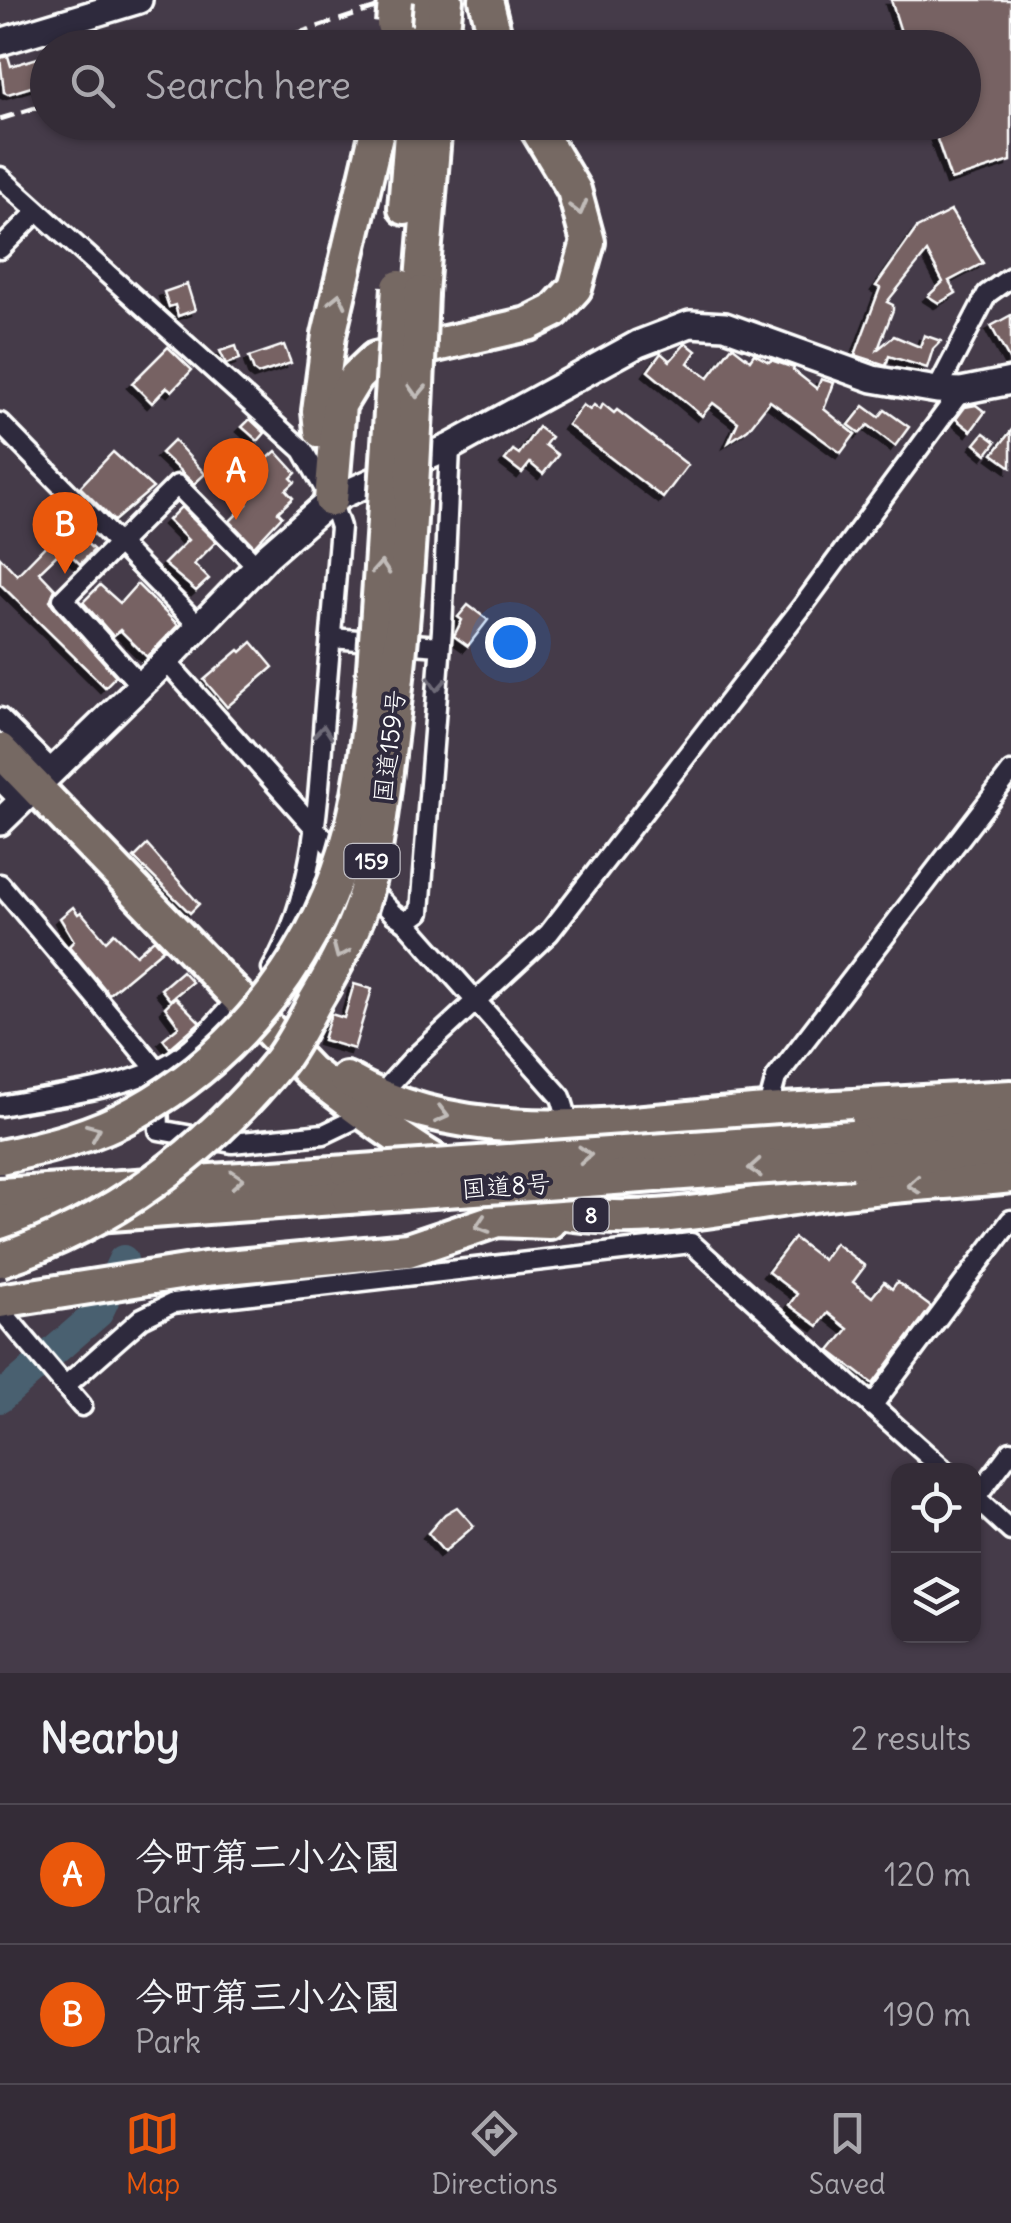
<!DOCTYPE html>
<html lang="en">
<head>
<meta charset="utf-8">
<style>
	body { margin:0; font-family:Delius,"Klee One",sans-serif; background:#3c343f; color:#f1f3f6 }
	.controls { position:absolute; right:30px; bottom:30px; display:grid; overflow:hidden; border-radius:20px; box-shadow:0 2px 8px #0004 }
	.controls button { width:90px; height:90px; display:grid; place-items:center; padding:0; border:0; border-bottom:2px solid #4e4852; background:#342c37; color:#f1f3f6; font:50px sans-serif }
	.you { position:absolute; left:510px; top:642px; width:35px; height:35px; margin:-25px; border:8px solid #fff; border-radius:50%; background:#1a73e8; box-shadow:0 0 0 15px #1a73e833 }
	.badge { display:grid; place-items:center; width:65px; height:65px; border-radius:50%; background:#ea580c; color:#fff; font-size:32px; font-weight:700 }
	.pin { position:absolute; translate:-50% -82px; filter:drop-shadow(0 2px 5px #0008) }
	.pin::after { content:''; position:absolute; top:52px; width:35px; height:30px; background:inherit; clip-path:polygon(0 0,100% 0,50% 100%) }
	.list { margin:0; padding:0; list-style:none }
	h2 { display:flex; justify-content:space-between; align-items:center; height:130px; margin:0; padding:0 40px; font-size:42px }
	h2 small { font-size:32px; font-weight:400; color:#a9a7ad }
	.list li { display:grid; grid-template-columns:65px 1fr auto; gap:30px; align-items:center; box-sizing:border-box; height:140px; padding:0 40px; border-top:2px solid #4e4852 }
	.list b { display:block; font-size:38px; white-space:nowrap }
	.list p { margin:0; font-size:32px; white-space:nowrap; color:#a9a7ad }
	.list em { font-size:32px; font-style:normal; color:#a9a7ad }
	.icon { flex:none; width:55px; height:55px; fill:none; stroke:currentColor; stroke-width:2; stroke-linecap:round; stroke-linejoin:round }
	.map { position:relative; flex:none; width:1011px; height:1673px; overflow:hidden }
	.search { position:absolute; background:#342c37; box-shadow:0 2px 8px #0004; left:30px; right:30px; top:30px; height:110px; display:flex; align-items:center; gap:25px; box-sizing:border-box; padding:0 35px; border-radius:55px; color:#a9a7ad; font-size:38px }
	.sheet { height:410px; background:#342c37 }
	nav { display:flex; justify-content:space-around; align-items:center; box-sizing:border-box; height:140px; border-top:2px solid #4e4852; background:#342c37; font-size:28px; color:#a9a7ad }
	nav a { display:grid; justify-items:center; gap:5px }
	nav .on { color:#ea580c }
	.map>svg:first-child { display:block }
</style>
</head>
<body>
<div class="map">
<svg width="1011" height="1673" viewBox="0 0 1011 1673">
	<defs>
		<filter id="shadow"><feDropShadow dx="-5" dy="5" stdDeviation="0" flood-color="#0009"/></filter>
	</defs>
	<rect width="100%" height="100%" fill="#453b49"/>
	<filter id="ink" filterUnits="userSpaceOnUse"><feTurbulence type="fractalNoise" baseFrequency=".01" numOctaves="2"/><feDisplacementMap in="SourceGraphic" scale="20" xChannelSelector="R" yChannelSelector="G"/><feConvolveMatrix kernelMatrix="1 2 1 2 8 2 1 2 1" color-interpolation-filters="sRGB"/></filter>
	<g filter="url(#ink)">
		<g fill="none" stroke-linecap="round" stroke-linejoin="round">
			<path stroke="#486170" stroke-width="30" d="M0,1398L98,1313L123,1260"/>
		</g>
		<g fill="#776264" stroke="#fff" stroke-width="2.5" filter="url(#shadow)">
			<path d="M891,0H1011V161L951,180L931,122H964V48H906Z"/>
			<path d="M48,55V82L8,94L4,92L0,58L8,56L11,66Z"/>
			<path d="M951,211L983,263L949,281L956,293L939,303L928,296L943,282L927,252L887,302L893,305V310L878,349L894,336L920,347L924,335L941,341L933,349L927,368L889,356L886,365L855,355L880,288L876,286L883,276L917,228Z"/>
			<path d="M187,284L195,310L178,316L175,305L169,307L164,292Z"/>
			<path d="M1011,315V363L991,326Z"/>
			<path d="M686,343L696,351L688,363L708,378L732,346L750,360L754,354L769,362L771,360L794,368L793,370L817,389L821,379L834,383L824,409L855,434L841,453L770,401L748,429L729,442L738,422L713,403L702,416L648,371L661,353L670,361Z"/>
			<path d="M284,345L291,363L258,374L254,371L249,357Z"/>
			<path d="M236,346L240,359L226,364L220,351Z"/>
			<path d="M168,347L192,370L172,391L167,387L152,403L132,383Z"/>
			<path d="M603,404L614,413L617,410L688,465L663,498L568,425L583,405L590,410L594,405L600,410Z"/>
			<path d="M976,405L985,412L971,431L956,419L965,407Z"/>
			<path d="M864,406L879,417L885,410L909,427L895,446L868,425L860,433L849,425Z"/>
			<path d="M250,419L265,433L258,441L242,427Z"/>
			<path d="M538,427L551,437L545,445L558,455L543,474L530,463L522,473L505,460L513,450L519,454Z"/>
			<path d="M1011,431V467L993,454Z"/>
			<path d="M984,433L996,442L987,454L975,444Z"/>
			<path d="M174,440L205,474L194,484L161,453Z"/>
			<path d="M276,451L296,473L291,478L295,482L286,490L293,498L278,512L282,516L254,546L230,521L247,504L230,487L241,475L245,479Z"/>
			<path d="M113,452L153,488L114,521L80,487Z"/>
			<path d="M181,507L216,542L194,564L209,579L196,591L164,564L188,540L168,520Z"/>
			<path d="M59,518L94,550L80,564L64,548L39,572L55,589L50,601L54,607L116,676L105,687L0,584V557L17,575L53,538L46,531Z"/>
			<path d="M137,584L178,625L147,657L120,630L113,636L83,602L100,585L120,603Z"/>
			<path d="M468,605L488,620L468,646L454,636L462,620L458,617Z"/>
			<path d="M252,642L273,667L227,707L204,680L239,650L241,652Z"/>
			<path d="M147,845L199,904L190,913L134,858Z"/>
			<path d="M73,907L78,914L81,912L106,941L114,933L136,955L154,939L163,949L109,994L69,946L74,941L60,918Z"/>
			<path d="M182,971L192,982L170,1000L161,989Z"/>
			<path d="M354,984L372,989L354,1049L323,1040L331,1014L344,1018Z"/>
			<path d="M175,997L200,1022L170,1048L163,1039L179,1026L165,1007Z"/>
			<path d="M794,1238L823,1260L835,1243L865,1266L853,1282L872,1297L884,1282L892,1289L897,1282L931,1307L873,1384L830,1351L848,1329L828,1313L818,1326L789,1305L797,1294L768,1272Z"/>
			<path d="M457,1507L474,1526L444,1552L428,1533L445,1514Z"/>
		</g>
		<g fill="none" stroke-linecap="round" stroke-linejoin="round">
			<g stroke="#fff" stroke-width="25">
				<g id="street">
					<path d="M0,177L303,450L331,500L340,527C335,590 329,654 324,717C318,803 315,893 272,969"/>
					<path d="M0,249L37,212"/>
					<path d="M937,390L987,294L1011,277"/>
					<path d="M0,423L200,627"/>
					<path d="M331,638L440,646"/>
					<path d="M166,661L345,862"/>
					<path d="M141,686L63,599L177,485L258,567"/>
					<path d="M0,718L54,772"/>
					<path d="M0,781L22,803"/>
					<path d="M0,884L157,1070L159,1130L232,1143L324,1134L351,1121"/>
					<path d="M366,885L394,914L406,922L561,1097L570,1127"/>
					<path d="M406,922L420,912L442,630L450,447"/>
					<path d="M390,1084L411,1061L549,933L802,607L961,391"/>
					<path d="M0,1106C52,1096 111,1091 159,1069C192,1053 217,1023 240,996"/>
					<path d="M767,1111L776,1078L1011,772"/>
					<path d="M0,1309L82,1406"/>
					<path d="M65,1386L142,1318L173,1303L691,1243L944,1470"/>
					<path d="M872,1406L1011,1220"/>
					<path d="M974,1497L1011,1531"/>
					<path d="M975,1499L1011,1451"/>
				</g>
			</g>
			<g stroke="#fff" stroke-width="32">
				<g id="secondary">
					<path d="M0,42L139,0"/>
					<path d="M0,822L166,661L267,556L331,500L450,447L638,344L690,324L725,326L873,379L937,390L961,391L1011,381"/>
				</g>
			</g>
			<g stroke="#fff" stroke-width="40">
				<g id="highway">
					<path d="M486,0L498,48"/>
					<path d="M418,48L421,0"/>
					<path d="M441,48L446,0"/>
					<path d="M405,208L412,122"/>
					<path d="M421,293L435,122"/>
					<path d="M321,431L319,411L329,335L379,122"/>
					<path d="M331,500L339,405L356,377L375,359L528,324L554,311L575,288L588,242L574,190L533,122"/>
					<path d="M0,750L310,1072C379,1125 468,1194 554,1211C647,1229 744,1203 836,1192C894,1185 953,1182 1011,1176"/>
					<path d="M346,1079C472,1153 628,1121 766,1111C848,1106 929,1102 1011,1097"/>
					<path d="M853,1137L1011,1125"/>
					<path d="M852,1161L1011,1149"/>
					<path d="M0,1195L348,1172"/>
					<path d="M0,1222L348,1197"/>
					<path d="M0,1301L205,1269L408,1250L497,1220L549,1222"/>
				</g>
			</g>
			<use href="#street" stroke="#2f2a3d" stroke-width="18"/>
			<use href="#secondary" stroke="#2f2a3d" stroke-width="25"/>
			<use href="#highway" stroke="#766964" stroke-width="32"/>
			<g stroke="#fff" stroke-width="5" stroke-dasharray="15 8" stroke-linecap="butt">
				<path d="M223,48L266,34"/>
				<path d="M252,48L401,0"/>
				<path d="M0,119L48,104"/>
			</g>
			<g stroke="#fff" stroke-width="40" stroke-linecap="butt">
				<g id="highway-bridge">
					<path d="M393,24L395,0"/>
					<path d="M0,1157C47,1147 94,1136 136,1112C243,1053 321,949 351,831C371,750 374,665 380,582C387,484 393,386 399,287"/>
					<path d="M348,1172L853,1137"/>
					<path d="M348,1197L852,1161"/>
					<path d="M0,1260C111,1224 206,1152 279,1062C293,1044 303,1023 314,1003C334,970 354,932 365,894C379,841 384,785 391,730C409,585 415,439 421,293"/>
				</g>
			</g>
			<use href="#highway-bridge" stroke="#766964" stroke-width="32"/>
		</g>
		<defs><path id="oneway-chevron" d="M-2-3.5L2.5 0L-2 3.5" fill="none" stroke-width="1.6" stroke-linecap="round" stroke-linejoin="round" transform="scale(2.5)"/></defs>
		<g stroke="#c1bcb9">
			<use href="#oneway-chevron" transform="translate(579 208) rotate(75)"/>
			<use href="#oneway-chevron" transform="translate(338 300) rotate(-77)"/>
			<use href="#oneway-chevron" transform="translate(417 391) rotate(92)"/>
			<use href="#oneway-chevron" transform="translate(381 568) rotate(-86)"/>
			<use href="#oneway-chevron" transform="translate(340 952) rotate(113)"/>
			<use href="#oneway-chevron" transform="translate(442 1115) rotate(14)"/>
			<use href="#oneway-chevron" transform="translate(94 1131) rotate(-23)"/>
			<use href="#oneway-chevron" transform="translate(585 1155) rotate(-4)"/>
			<use href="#oneway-chevron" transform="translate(755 1168) rotate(176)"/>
			<use href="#oneway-chevron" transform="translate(237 1179) rotate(-4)"/>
			<use href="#oneway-chevron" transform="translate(914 1185) rotate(175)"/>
			<use href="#oneway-chevron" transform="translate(482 1225) rotate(162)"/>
		</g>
		<g stroke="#6d6a77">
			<use href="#oneway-chevron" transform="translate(437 684) rotate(94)"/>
			<use href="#oneway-chevron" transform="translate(323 732) rotate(-85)"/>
		</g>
	</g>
	<g text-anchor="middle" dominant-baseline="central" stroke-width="8" stroke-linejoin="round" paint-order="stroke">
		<g fill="#2f2a3d" stroke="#c1bfc5" stroke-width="2.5">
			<rect x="344.5" y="844" width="55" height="34" rx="8"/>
			<rect x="573.5" y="1198" width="35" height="34" rx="8"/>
		</g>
		<g font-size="22" font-weight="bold" fill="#fff">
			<text x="372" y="861">159</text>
			<text x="591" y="1215">8</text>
		</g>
		<g font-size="25" fill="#fff" stroke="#2f2a3d">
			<text transform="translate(389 746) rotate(-83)">国道159号</text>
			<text transform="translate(506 1186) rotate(-4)">国道8号</text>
		</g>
	</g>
</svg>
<div class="controls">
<button><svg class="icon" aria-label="locate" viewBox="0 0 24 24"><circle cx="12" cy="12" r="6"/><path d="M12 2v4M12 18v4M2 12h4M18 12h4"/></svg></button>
<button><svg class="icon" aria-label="layers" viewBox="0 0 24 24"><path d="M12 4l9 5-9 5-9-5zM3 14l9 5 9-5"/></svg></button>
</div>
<div class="you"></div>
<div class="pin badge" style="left:236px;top:520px">A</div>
<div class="pin badge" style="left:65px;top:574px">B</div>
<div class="search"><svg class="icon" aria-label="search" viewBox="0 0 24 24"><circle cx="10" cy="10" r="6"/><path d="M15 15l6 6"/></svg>Search here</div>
</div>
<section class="sheet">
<h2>Nearby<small>2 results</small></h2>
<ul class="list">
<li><span class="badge">A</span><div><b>今町第二小公園</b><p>Park</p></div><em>120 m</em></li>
<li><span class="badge">B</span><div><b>今町第三小公園</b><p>Park</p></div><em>190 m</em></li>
</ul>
</section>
<nav>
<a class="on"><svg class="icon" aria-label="map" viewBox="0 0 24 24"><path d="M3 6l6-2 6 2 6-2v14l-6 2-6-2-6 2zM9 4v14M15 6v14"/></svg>Map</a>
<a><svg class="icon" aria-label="directions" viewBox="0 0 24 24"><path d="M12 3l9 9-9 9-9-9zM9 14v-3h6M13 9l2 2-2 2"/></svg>Directions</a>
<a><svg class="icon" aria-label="saved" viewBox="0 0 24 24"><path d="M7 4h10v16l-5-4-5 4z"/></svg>Saved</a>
</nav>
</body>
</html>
